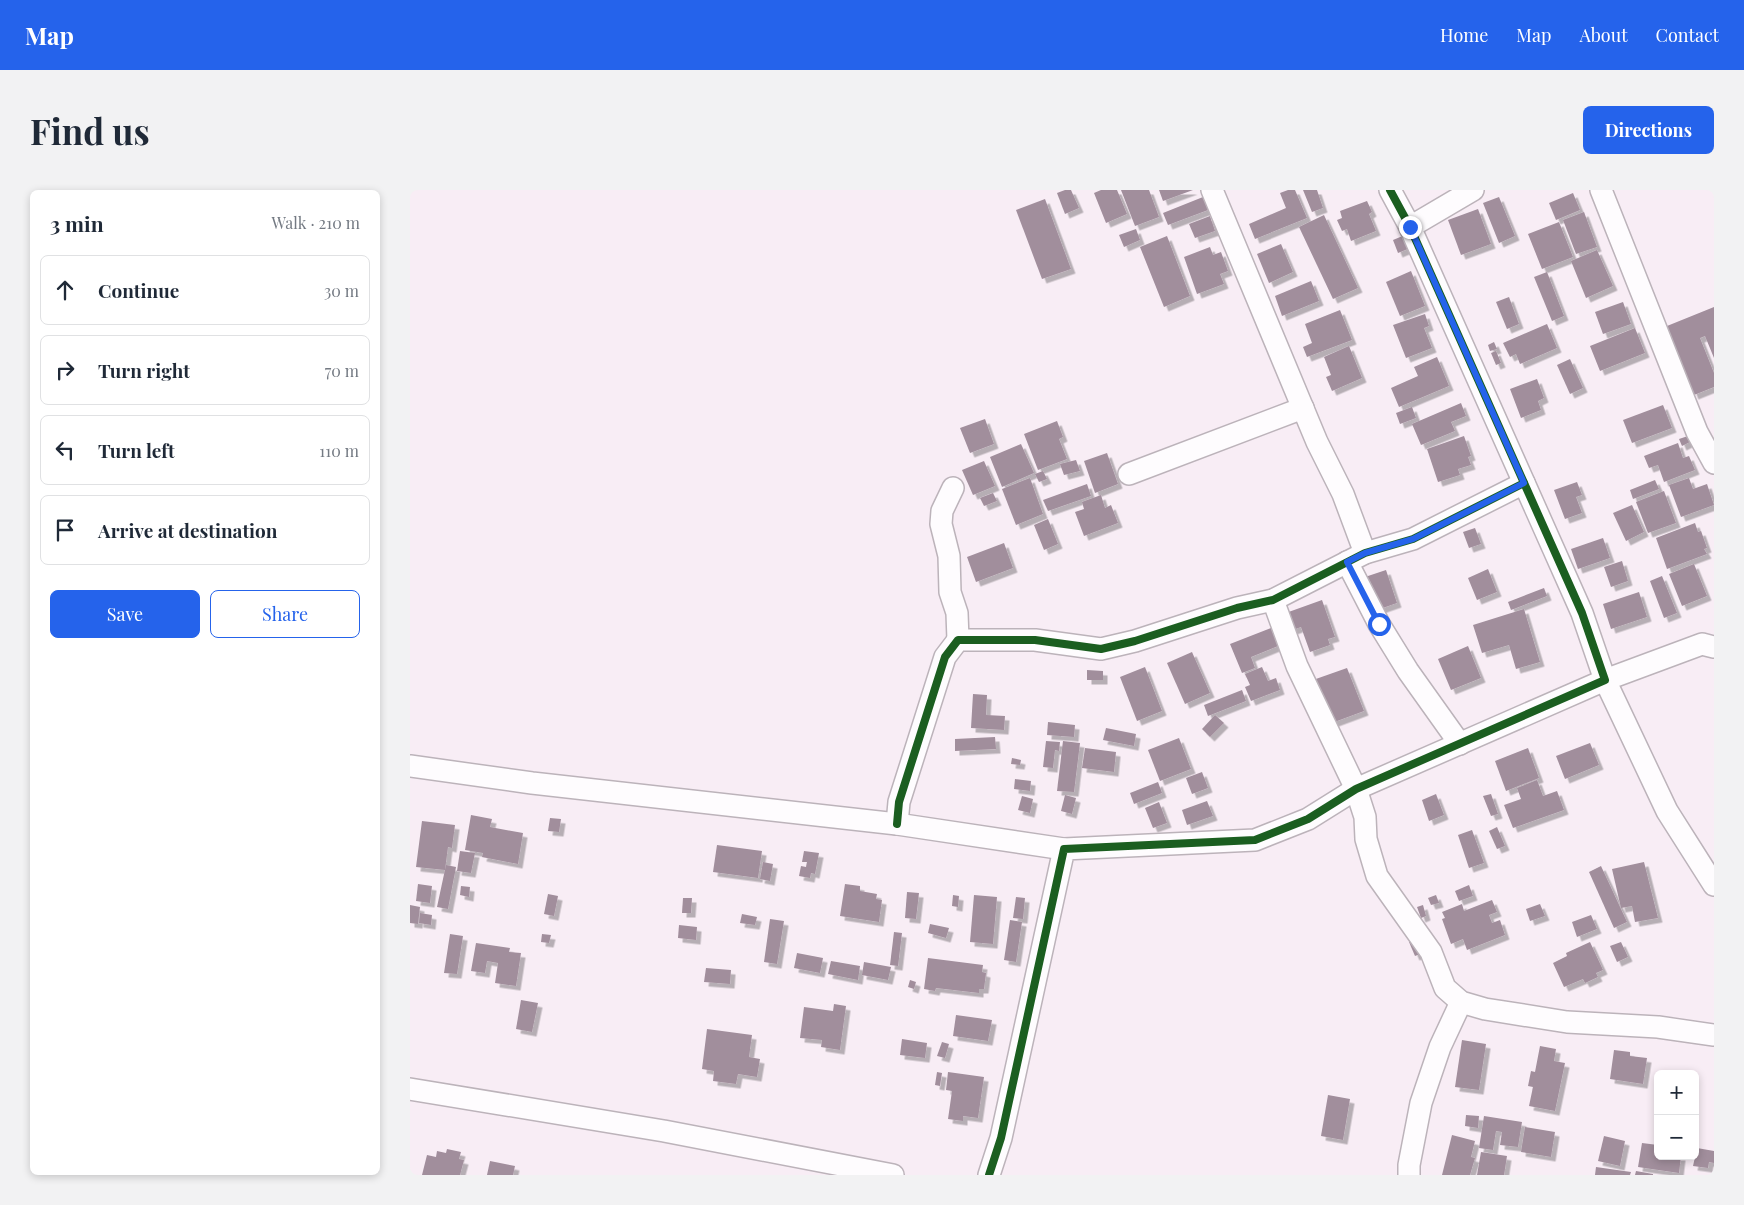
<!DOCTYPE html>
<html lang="en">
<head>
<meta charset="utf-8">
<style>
	body { margin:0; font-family:"Playfair Display",serif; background:#f2f2f3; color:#1f2937 }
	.controls { position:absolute; right:15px; bottom:15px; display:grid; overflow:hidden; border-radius:8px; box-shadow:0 2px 8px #0003 }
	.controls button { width:45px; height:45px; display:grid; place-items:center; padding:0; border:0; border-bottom:1px solid #e0e1e3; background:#fff; color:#1f2937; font:25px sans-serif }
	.stop { position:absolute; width:15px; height:15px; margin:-11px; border:4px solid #2563eb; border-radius:50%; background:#fff }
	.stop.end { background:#2563eb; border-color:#fff; box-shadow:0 1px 5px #0008 }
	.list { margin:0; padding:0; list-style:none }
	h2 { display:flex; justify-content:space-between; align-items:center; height:65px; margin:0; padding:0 20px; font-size:21px }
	h2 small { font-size:16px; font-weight:400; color:#747a83 }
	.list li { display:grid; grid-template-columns:32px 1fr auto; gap:15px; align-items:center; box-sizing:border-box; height:70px; margin:0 10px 10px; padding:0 10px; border:1px solid #e0e1e3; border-radius:8px }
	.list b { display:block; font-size:19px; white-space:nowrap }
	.list em { font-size:16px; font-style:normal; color:#747a83 }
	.actions { display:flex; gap:10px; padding:15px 20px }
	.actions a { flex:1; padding:11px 0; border:1px solid #2563eb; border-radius:8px; text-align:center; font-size:18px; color:#2563eb }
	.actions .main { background:#2563eb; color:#fff }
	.icon { flex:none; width:28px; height:28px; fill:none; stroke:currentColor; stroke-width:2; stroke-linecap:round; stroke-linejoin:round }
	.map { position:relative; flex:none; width:1304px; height:985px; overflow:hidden; border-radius:8px }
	header { display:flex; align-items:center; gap:30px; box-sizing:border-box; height:70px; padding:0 25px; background:#2563eb; color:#fff }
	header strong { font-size:24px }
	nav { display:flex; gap:28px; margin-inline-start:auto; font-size:18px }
	.intro { display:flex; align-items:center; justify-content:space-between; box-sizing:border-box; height:120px; padding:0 30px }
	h1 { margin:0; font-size:35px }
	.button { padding:12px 22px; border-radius:8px; background:#2563eb; color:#fff; font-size:18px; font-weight:700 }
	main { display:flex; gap:30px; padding:0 30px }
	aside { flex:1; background:#fff; border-radius:8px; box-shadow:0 2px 8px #0003 }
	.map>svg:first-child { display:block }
</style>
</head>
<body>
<header>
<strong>Map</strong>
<nav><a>Home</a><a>Map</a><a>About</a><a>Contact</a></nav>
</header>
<div class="intro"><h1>Find us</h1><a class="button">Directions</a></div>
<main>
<aside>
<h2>3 min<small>Walk · 210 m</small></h2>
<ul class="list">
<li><svg class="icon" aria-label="ahead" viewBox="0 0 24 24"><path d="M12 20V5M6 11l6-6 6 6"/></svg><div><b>Continue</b></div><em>30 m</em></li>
<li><svg class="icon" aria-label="right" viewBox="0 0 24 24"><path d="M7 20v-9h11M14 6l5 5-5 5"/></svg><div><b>Turn right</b></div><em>70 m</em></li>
<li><svg class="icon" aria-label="left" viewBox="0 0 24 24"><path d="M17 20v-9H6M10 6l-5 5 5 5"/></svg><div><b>Turn left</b></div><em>110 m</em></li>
<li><svg class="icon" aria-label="arrive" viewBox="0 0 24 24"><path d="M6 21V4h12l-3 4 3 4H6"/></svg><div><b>Arrive at destination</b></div></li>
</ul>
<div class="actions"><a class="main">Save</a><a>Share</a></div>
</aside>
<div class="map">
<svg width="1304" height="985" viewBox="0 0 1304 985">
	<defs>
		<filter id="shadow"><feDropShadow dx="4.5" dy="4.5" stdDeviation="0" flood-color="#0004"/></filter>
	</defs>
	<rect width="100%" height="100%" fill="#f8edf5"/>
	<g fill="#a18e9c" filter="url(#shadow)">
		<path d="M655,0H661L669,18L655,24L647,3Z"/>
		<path d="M691,0H707L717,24L696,33L684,3Z"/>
		<path d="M711,0H739L749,27L725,36Z"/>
		<path d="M749,0H783L753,11Z"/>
		<path d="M878,0H885L897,28L845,49L839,34L876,18L870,3Z"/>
		<path d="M893,0H907L913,18L902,22Z"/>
		<path d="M1163,3L1170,20L1146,30L1139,13Z"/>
		<path d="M793,7L798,20L758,35L753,23Z"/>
		<path d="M1089,7L1105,46L1089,53L1073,13Z"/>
		<path d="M635,9L661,79L632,89L606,20Z"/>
		<path d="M957,11L962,22L959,24L966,41L941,51L937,39L932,41L927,30L932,28L930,21Z"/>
		<path d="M1068,19L1081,54L1051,65L1038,30Z"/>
		<path d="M1174,22L1187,57L1166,64L1153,30Z"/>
		<path d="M914,25L948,98L923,109L889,37Z"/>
		<path d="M800,26L805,41L785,48L779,34Z"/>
		<path d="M1149,32L1163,67L1132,79L1118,44Z"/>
		<path d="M726,39L730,50L714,57L709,45Z"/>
		<path d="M995,45L1000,58L988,63L983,50Z"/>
		<path d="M757,46L780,106L754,117L730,57Z"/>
		<path d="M871,54L883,82L859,93L847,64Z"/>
		<path d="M800,57L803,65L811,62L818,81L810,84L814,94L787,104L774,67Z"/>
		<path d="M1187,60L1203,96L1176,108L1161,71Z"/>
		<path d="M1001,81L1015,116L990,126L976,92Z"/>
		<path d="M1137,82L1154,126L1142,131L1124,87Z"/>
		<path d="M901,91L909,111L872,126L865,106Z"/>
		<path d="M1099,107L1109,134L1097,139L1086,112Z"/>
		<path d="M1213,112L1221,134L1193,144L1185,122Z"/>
		<path d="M1304,117V168L1295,146L1290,148L1304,183V197L1284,205L1257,136Z"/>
		<path d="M930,120L942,150L897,167L893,157L902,153L895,134Z"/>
		<path d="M1015,124L1019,136L1014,138L1022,158L996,168L983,135Z"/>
		<path d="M1137,134L1147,158L1110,174L1106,164L1100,167L1093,153Z"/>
		<path d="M1225,138L1235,163L1190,181L1180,156Z"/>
		<path d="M1084,152L1087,159L1080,161L1078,155Z"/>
		<path d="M939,156L952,188L922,201L916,187L921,185L914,167Z"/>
		<path d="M1086,161L1091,173L1086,175L1081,163Z"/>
		<path d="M1027,167L1039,196L989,217L981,198L1008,186L1004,177Z"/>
		<path d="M1160,169L1173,198L1160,204L1147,175Z"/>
		<path d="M1127,189L1134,208L1128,211L1131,220L1111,228L1100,199Z"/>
		<path d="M1051,213L1056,226L1041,232L1045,241L1011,255L1002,234Z"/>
		<path d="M1253,215L1262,238L1222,253L1213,230Z"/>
		<path d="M1002,217L1006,228L990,234L986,223Z"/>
		<path d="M575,229L584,254L560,263L550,238Z"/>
		<path d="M647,231L653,247L649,249L657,269L628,280L614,244Z"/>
		<path d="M1054,246L1061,266L1058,267L1061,275L1048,279L1050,285L1028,292L1017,259Z"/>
		<path d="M1278,246L1280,252L1272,256L1269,249Z"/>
		<path d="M1268,253L1273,268L1279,266L1285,280L1254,292L1248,275L1239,278L1234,266Z"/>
		<path d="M611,254L624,283L592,297L580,267Z"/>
		<path d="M697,263L708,294L685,303L674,271Z"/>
		<path d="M666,270L670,281L654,285L650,274Z"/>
		<path d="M574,271L585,296L563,305L552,280Z"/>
		<path d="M633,281L637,289L629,292L625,284Z"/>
		<path d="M620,288L633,324L606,335L592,299Z"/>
		<path d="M1279,288L1283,299L1297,294L1304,315L1271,327L1259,295Z"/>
		<path d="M1245,290L1249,299L1223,309L1220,300Z"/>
		<path d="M1167,292L1172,305L1166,307L1172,323L1155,329L1144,300Z"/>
		<path d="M677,294L681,306L638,321L633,310Z"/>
		<path d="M1254,301L1266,333L1238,343L1226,312Z"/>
		<path d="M583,303L587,311L574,316L570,308Z"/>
		<path d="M691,305L695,318L701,315L708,333L674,346L665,322L674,319L672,312Z"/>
		<path d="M1222,315L1234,342L1216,351L1203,323Z"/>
		<path d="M638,329L648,354L634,360L624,335Z"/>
		<path d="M1285,333L1288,342L1291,341L1297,358L1294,359L1297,364L1257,379L1246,348Z"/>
		<path d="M1065,338L1071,354L1059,358L1053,342Z"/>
		<path d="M1193,348L1200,368L1168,379L1161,359Z"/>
		<path d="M594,353L603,378L566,392L557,367Z"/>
		<path d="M1212,371L1218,391L1201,397L1194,377Z"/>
		<path d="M1284,374L1297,406L1272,416L1259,384Z"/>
		<path d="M1078,379L1087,402L1067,410L1058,388Z"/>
		<path d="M976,380L987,413L964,421L952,388Z"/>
		<path d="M1252,386L1267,423L1254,428L1240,391Z"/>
		<path d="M1134,398L1137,406L1101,420L1098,412Z"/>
		<path d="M1229,402L1237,427L1201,439L1193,414Z"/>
		<path d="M912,410L925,447L918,449L920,455L900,462L891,437L880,441L873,424Z"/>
		<path d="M1114,419L1130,472L1106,479L1099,455L1072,463L1063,435Z"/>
		<path d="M861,438L868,456L841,467L845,478L832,483L820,454Z"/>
		<path d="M1058,456L1071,488L1041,500L1028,469Z"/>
		<path d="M782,462L800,503L775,514L757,473Z"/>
		<path d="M735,477L752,521L727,531L710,487Z"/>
		<path d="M852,477L858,491L866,488L870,500L841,511L835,497L840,495L835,484Z"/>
		<path d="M937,478L954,521L919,534L903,490Z"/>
		<path d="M677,480L693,481V490H677Z"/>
		<path d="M832,500L836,511L798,526L794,515Z"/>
		<path d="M563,504L577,505L576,525L595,526L594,540L561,538Z"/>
		<path d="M805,525L814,533L800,547L792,539Z"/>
		<path d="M638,532L665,535L664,547L637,545Z"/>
		<path d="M696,538L726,544L724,556L693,550Z"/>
		<path d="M585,547L586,559L545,561V549Z"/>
		<path d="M769,548L781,579L750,591L738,560Z"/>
		<path d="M636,551L650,552L649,561L645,560L643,578L633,577Z"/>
		<path d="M653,551L670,553L664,602L647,601Z"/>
		<path d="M1180,553L1189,575L1155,589L1146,566Z"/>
		<path d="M675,558L706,562L704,582L672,578Z"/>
		<path d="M1118,558L1129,588L1096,601L1085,571Z"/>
		<path d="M602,568L611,570L610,575L601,574Z"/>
		<path d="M792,582L798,598L782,604L776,588Z"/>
		<path d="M605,589L621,591L620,601L604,599Z"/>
		<path d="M1127,590L1133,606L1147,601L1154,620L1103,638L1094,615L1111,609L1107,598Z"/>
		<path d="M748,592L752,603L724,614L720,603Z"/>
		<path d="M1026,604L1034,625L1019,631L1012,610Z"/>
		<path d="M1081,604L1088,624L1081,626L1073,606Z"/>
		<path d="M655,605L666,608L662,624L651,621Z"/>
		<path d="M612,606L623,609L620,623L608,620Z"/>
		<path d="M797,611L803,626L777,635L772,620Z"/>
		<path d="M749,612L757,633L743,638L735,618Z"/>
		<path d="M61,625L82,629L80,637L113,643L108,674L72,667L73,663L55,660Z"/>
		<path d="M140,628L151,629L149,642L138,641Z"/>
		<path d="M12,631L45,635L42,658L38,657L35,680L6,677Z"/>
		<path d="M1087,637L1095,656L1087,659L1079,641Z"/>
		<path d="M1062,640L1074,673L1059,678L1048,645Z"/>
		<path d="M307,655L352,661L348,688L303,682Z"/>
		<path d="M50,661L65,663L61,683L47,681Z"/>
		<path d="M394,661L409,663L405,684L401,683L400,688L389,686L391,676L396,677L397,672H392Z"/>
		<path d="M353,672L363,674L360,691L350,689Z"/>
		<path d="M1234,672L1248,728L1225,732L1222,716L1211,718L1202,679Z"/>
		<path d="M36,675L46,677L38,719L27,717Z"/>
		<path d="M1191,676L1217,732L1204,738L1179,682Z"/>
		<path d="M8,694L22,696L20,713L6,711Z"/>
		<path d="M435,694L450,696V701L467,704L466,709L472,710L469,732L430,726Z"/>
		<path d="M1059,695L1063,706L1049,711L1045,701Z"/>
		<path d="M51,696L60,697L59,707L50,705Z"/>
		<path d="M497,702L509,703L506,729L495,728Z"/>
		<path d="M138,704L148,706L144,726L134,724Z"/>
		<path d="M543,705L549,706L548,717L542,716Z"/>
		<path d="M564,705L587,707L583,754L560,752Z"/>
		<path d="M1026,705L1029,713L1021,715L1018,708Z"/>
		<path d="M606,707L615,708L613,729L603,728Z"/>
		<path d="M273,708H282L281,723H272Z"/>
		<path d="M1082,710L1087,722L1079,725L1082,733L1090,730L1095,745L1057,760L1053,749L1041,754L1032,729L1035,728L1032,722L1052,714L1054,721Z"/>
		<path d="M1130,714L1135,726L1120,731L1116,719Z"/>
		<path d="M0,715L10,717L8,734L0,733Z"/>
		<path d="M1013,715L1016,726L1011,728L1007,717Z"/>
		<path d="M10,723L22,725L21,735L9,733Z"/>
		<path d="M332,724L347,727L345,735L330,733Z"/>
		<path d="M1181,725L1187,739L1167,747L1162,732Z"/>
		<path d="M360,729L374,731L367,774L354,772Z"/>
		<path d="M600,730L612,732L606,772L594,770Z"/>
		<path d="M520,734L539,738L536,748L518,743Z"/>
		<path d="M269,735L287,737L286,750L268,748Z"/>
		<path d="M484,742L492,743L488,776L480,775Z"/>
		<path d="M40,744L53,746L47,784L34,783Z"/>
		<path d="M132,744L141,745L139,753L131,752Z"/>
		<path d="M1010,748L1015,762L1005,766L999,752Z"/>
		<path d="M1180,752L1193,780L1186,783L1188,787L1175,793L1173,789L1154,797L1143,773L1157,766L1156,763Z"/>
		<path d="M1211,752L1218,767L1207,772L1200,756Z"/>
		<path d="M66,753L100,758L99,762L111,763L106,796L85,793L88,773L77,771L75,783L61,781Z"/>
		<path d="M387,763L413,768L410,783L384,778Z"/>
		<path d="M518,768L573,775L572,782L576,783L574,799H569V803L526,798L525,801L514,799Z"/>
		<path d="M421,771L450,776L448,790L418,784Z"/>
		<path d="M454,772L481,777L478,790L452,785Z"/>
		<path d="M296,778L321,780L320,794L294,792Z"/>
		<path d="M500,790L506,792L504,799L498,797Z"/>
		<path d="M111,810L128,813L122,842L106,839Z"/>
		<path d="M424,814L436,816L430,860L411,857L412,850L390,848L394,817L423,821Z"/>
		<path d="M546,825L582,830L578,851L543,846Z"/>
		<path d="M297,839L342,845L339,867L350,869L347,887L328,884L326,894L303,891L304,881L292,879Z"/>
		<path d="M492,849L517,853L515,868L490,865Z"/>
		<path d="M1052,850L1076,854L1069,900L1045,897Z"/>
		<path d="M532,852L539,854L535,868L527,866Z"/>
		<path d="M1130,856L1146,859L1144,871L1155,873L1145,921L1119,916L1123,897L1118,896L1121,881L1125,882Z"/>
		<path d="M1204,860L1220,862V866L1237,868L1233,894L1200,889Z"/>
		<path d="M527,882L532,883L530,896L525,895Z"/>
		<path d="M538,882L574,887L568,928L553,926V931L538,929L542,901L536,900Z"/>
		<path d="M918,905L940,909L933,950L911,946Z"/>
		<path d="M1056,925L1069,926L1068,938L1055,936Z"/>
		<path d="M1074,926L1112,932L1108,957L1090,955L1092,942L1086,941L1083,960L1069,958Z"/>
		<path d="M1115,937L1145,942L1141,967L1111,962Z"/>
		<path d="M1042,945L1065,951L1061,967L1065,968L1060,985H1032Z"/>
		<path d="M1194,946L1215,951L1210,976L1188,971Z"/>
		<path d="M1232,953L1248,955V966H1271L1269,983L1228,977Z"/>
		<path d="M1287,958L1304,961V973L1299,972L1298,978L1283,976Z"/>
		<path d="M37,959L51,962L49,969L54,970L50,985H12L17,965L26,967L27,961L36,963Z"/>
		<path d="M1071,962L1097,966L1094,985H1067Z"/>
		<path d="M80,971L105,976L103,985H77Z"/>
		<path d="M1186,977L1221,982L1220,985H1185Z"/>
		<path d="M1226,981L1243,984V985H1225Z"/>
	</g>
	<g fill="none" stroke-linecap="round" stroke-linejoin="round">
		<g stroke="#bcb3ba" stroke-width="24">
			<g id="minor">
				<path d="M802,0L907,252L933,304L955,363"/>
				<path d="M1191,0L1287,242L1304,273"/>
				<path d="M1000,37L1063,0"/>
				<path d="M719,284L893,218"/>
				<path d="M543,298L532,321L531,334L539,366L540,402L547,423L548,450"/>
				<path d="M937,372L969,434L998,481L1050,554"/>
				<path d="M863,410L887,476L946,599L955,627L956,649L967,686L1021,762L1035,798L1051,812L1075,819L1157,832L1248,837L1304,845"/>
				<path d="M1304,457L1292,454L1195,490L1257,621L1304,695"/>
				<path d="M0,576L122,593L487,634L654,659"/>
				<path d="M487,634L489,612L535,467L548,450H625L691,459L725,451L827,418L863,410L955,363L1003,349L1114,293"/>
				<path d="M0,899L254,941L483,985"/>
				<path d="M579,985L591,948L654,659L845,650L898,629L946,599L1195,490L1172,423L1000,37L980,0"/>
				<path d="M999,985V975L1011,913L1030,857L1051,812"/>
			</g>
		</g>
		<use href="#minor" stroke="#fefcfe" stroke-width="21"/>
		<g stroke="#fdfdfd" stroke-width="11">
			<g id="cycleway">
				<path d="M487,634L489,612L535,467L548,450H625L691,459L725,451L827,418L863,410L955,363L1003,349L1114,293"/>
				<path d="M579,985L591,948L654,659L845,650L898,629L946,599L1195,490L1172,423L1000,37L980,0"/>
			</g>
		</g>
		<use href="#cycleway" stroke="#1b5e20" stroke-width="8"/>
	</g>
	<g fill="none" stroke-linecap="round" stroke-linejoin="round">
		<path stroke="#2563eb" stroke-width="6" d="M969,434L937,372L955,363L1003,349L1114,293L1000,37"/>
	</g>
</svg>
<div class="controls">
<button>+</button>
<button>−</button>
</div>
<div class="stop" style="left:969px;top:434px"></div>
<div class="stop end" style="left:1000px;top:37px"></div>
</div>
</main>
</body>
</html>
